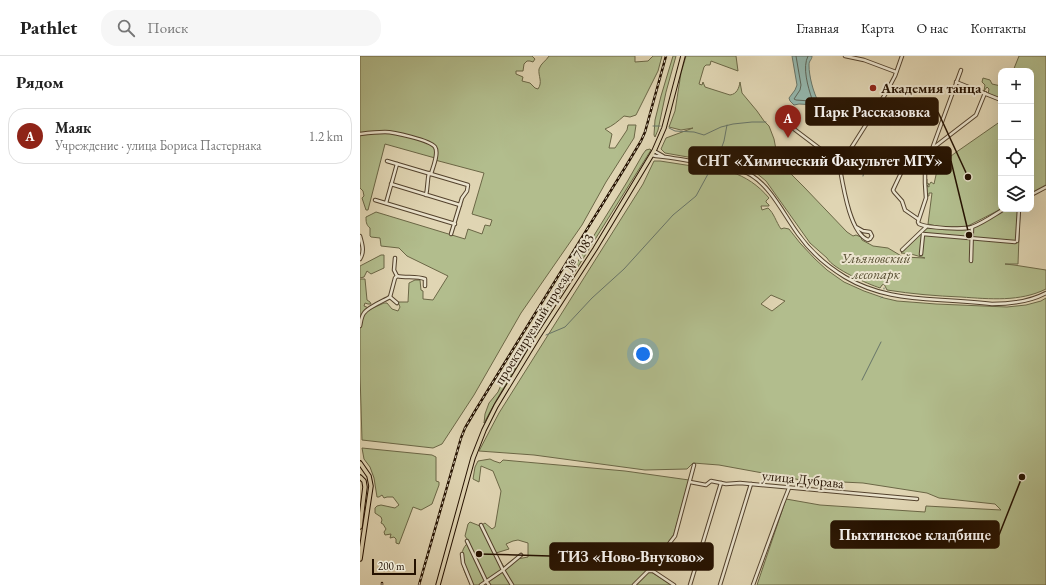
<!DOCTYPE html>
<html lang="ru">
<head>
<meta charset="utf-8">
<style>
	body { margin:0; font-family:"EB Garamond",serif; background:#f6f6f6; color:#222 }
	.controls { position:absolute; right:12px; top:12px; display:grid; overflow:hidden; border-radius:8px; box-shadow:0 4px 16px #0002 }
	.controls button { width:36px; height:36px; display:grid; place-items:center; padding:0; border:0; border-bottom:1px solid #e0e0e0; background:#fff; color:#222; font:20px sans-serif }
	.scale { position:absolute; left:12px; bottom:10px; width:44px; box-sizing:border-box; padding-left:4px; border:2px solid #241100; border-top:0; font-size:11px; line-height:14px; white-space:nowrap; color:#241100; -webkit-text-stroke:3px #ebe4ce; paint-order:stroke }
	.you { position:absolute; left:283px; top:298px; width:14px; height:14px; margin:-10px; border:3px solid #fff; border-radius:50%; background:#1a73e8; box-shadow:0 0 0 6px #1a73e833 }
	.badge { display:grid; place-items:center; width:26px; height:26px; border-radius:50%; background:#8f2418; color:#fff; font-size:13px; font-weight:700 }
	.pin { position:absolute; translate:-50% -33px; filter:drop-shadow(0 1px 2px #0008) }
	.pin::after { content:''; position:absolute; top:21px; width:14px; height:12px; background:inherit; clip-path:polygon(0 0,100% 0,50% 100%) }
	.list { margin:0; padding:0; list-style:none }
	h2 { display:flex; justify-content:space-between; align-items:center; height:52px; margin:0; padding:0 16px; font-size:17px }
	h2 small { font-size:13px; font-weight:400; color:#767676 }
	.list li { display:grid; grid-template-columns:26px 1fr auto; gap:12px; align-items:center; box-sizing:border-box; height:56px; margin:0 8px 8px; padding:0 8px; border:1px solid #e0e0e0; border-radius:16px }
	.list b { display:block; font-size:15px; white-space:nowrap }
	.list p { margin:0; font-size:13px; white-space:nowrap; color:#767676 }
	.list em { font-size:13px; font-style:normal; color:#767676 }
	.icon { flex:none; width:22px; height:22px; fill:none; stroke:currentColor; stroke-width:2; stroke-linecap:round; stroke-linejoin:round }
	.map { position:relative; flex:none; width:686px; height:529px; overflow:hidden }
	header { display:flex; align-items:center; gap:24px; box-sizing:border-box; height:56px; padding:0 20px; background:#fff; border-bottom:1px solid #e0e0e0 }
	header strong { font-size:19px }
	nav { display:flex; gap:22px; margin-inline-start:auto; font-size:14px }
	.search { width:280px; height:36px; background:#f6f6f6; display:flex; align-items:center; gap:10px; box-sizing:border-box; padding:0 14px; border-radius:16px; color:#767676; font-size:15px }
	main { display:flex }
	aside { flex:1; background:#fff }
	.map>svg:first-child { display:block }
</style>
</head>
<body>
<header>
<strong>Pathlet</strong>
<div class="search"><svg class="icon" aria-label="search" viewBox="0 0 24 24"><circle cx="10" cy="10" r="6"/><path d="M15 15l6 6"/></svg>Поиск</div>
<nav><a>Главная</a><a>Карта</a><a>О нас</a><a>Контакты</a></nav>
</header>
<main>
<aside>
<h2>Рядом<small></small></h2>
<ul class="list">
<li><span class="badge">A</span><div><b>Маяк</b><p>Учреждение · улица Бориса Пастернака</p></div><em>1.2 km</em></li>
</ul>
</aside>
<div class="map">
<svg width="686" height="529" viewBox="0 0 686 529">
	<rect width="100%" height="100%" fill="#e0d5b3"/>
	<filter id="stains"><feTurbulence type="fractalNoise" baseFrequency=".005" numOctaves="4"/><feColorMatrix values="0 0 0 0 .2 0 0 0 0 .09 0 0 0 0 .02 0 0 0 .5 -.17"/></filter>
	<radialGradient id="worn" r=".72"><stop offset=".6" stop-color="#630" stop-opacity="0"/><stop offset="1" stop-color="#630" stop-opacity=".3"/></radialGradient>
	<g fill="#b2bd8d" stroke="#6b6746" fill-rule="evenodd">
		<path d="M0,0H172L175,3L173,6L170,5H167L164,8L163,15H156V18L163,21L162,25L170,27L175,32L178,33C183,26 178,20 179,13C181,7 186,5 189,0H275V6L288,5L293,0H302L298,15L276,59L270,61L264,60C258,65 253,70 245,73L252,78L249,92H255L267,74L268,69H276L274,82L246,126L222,169L161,257L114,339L82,388L73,392L2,384L0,318V223H5L7,244L10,246L11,248H8L5,247L4,250L11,253L24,247H27L32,253L38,255L40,251L38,246H48L49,227L55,224H60L61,234L63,235V243L73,244L88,220L47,200L39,192L21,190L20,182L11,181L10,180V172C6,169 6,165 6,161L16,156L105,183L108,173L122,178L125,169L130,170L132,164L112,158L124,117L75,104V102L25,88L8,154H6L2,142L4,140L3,135L0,132Z"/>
		<path d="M313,0H316L306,36L298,74L295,81L294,79L295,64L301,40Z"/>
		<path d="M326,0H376L378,15L351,5L350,9H346L344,11L339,28L342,29L343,26L345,31L370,39C377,38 379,32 380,26L382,37L397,55L404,65L409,70L414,83L418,104L423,110L444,131L487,176L493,180L496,179L501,181L502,184L513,190L528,192L543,201L565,202L551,198L541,197L567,171L608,173L642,153H660L658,208H645L654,209L686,214V233C660,246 630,243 601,241C576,240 552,238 527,234L524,228L522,229L520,232C508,228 473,213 467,202L450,187L406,125L395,116L396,104L381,99H379V102L381,104L379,110L305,97L301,93L306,82L333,72L321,74L309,71L315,55L321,17Z"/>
		<path d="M659,0H686V130L671,138V15H653Z"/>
		<path d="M623,22L630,24L632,28L641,30V43L628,38L629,33L627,31L624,35L627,36L626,37L619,34V33L624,35L625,29L622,26Z"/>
		<path d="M641,65V153L606,171H581L568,168L572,137H569V140H567L566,123H567V127L569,128L567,130L569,131V129L571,126L574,128L578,110L595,97Z"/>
		<path d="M290,93L291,94L184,265L137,343L124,367L125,358L129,347L138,336L145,320L170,278L212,215L267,126L283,98L286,94Z"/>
		<path d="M294,105H300L371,116C386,121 398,129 409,142L406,145V146L409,149V150H401L402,154L408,152C414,157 416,166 421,173L424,172L429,173L440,187L455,203L467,214L484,226L504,235L524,242L537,245L576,248L647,251L666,249L681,245L686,242V529H397L426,443L460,449L565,456L566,450L641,454L635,448L579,442L567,437L503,427L441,424L359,409L333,407L327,413L285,414L174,399L119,395L139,357L283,128ZM411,239L425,245L412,255L401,248Z"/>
		<path d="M21,199H24V212L11,218L7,215L4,221L0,222V210Z"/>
		<path d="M2,392L72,399L76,401V425L79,426V429L72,448L61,454L53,451L39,488L36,487V483L34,481L30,482L31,478L25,479L24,476L26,473L23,468L21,467L22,464L21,461L15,457V452L17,450L21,449L35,452L39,449L33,441H27L24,442L22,439L19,441H17L14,422L10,411L4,403Z"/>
		<path d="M130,403L134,405L140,407L143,404L265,415L329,424L314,478L290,511L291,516L312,529H111C104,516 95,497 109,486L105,480L108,468L110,466L120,470L125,467L132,473L135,471L141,435L133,415L121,410L119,426L113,423L115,411L118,405ZM158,484L168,487V501L152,504L144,511L136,497L149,493L146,488L153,485Z"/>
	</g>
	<path fill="#94b8af" stroke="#677569" d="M432,0H452C452,4 449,4 449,9C449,20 453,36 459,47L457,49L439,48L434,49L430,45L429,42L435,34L437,29Z"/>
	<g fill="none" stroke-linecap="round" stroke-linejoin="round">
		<path stroke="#5c6458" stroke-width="1" d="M436,0L441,29L440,34L434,43L436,44L450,45L452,43C448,31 442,11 448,0"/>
		<g stroke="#677569" stroke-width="1">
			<path d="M293,70H300"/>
			<path d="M309,72L315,75L334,76L344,79L361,71L373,68L392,66H406"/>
			<path d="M502,94L504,99L501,103L505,112L503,120"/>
			<path d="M359,99L364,85L367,69"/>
			<path d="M524,233V232"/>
			<path d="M521,242L522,241"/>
			<path d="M186,279L205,271L232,242L264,213L313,159L336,140L348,118"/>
			<path d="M169,288L174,281"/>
			<path d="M502,324L521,286"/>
		</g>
		<g stroke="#53422d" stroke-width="4.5">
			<g id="minor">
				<path d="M485,0L504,4L536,16"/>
				<path d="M601,14L565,112V127L566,142L558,166L559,168C568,172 603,174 612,171C623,167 634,159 644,153"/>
				<path d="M596,26L641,44"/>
				<path d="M430,70L471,101C478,103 483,102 488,97L526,37L535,20L542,0"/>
				<path d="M0,78C8,77 17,76 25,76C33,76 70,84 75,91C79,97 73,111 71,118"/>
				<path d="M573,92L616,59L625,37"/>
				<path d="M294,95L303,100"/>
				<path d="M292,99L296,100L305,101C320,103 335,106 350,108C364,111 379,112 391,119C411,131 424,159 438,178C450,195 467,210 485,221C515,239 546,242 581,244C598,245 615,246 632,248C651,248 669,246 686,237"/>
				<path d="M478,102C482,121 488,176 508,184L510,183L512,180L510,176L503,175L496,171"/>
				<path d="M27,105L108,129L107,135L102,142L91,178"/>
				<path d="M532,112L541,117L533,134L534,136L542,145L545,154L558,163"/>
				<path d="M31,128L100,149"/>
				<path d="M66,139C68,131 67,125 69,117"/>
				<path d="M671,139L686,131"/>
				<path d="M15,144L95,168"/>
				<path d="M26,147L37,108"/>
				<path d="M0,180C2,188 5,195 0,203"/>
				<path d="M657,185L659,153"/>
				<path d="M542,194L566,171"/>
				<path d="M561,198L563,178L655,186"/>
				<path d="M611,205L612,171"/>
				<path d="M37,220C46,222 56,220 65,223V230"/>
				<path d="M30,241L37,247"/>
				<path d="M0,270C1,266 1,261 4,257C8,251 23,245 30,241L35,222L37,220L34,214L35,202"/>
				<path d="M330,426L346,429L351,425L366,428L380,427L557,443"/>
				<path d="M121,469L143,514L152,529"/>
				<path d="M107,485L126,525L129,529"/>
				<path d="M102,498L103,507L112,529"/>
				<path d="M289,515H293L314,529"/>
				<path d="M121,529L143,514L161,499"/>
				<path d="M274,529L288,515L315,480L334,409"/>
				<path d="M330,529L361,427"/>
				<path d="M360,529L391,428"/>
				<path d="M393,529L423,447L429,432"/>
			</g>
		</g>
		<g stroke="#241100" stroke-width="5.5">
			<g id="major">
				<path d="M0,407L9,420L11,430L0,503"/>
				<path d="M0,421L4,425L5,431L0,471"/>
				<path d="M78,529L113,402L124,374L136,350L178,281L235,193L294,95L304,72L323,0"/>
			</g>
		</g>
		<use href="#minor" stroke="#ebe4ce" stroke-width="2.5"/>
		<use href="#major" stroke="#e0d5b3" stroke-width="3.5"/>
		<g stroke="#241100" stroke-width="2.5">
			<g id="rail">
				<path d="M22,529V527"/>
				<path d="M59,529L101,382L105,372L115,355L266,110L281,85L285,76L306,0"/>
			</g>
		</g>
		<use href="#rail" stroke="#ebe4ce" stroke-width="1" stroke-dasharray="3" stroke-linecap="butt"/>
	</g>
	<circle fill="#8f2418" stroke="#ebe4ce" stroke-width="1.5" cx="513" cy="32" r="4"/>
	<g text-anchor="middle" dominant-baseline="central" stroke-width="4" stroke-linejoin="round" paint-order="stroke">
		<g font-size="14" font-weight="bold" fill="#241100" stroke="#ebe4ce" text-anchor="start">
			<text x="521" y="32">Академия танца</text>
		</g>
		<g font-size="14" font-style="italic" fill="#564d31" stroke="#ebe4ce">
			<text x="516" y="202">Ульяновский<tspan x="516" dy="16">лесопарк</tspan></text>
		</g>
		<g font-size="14" fill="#241100" stroke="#ebe4ce">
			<text transform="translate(184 253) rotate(-58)">проектируемый проезд № 7083</text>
			<text transform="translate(443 423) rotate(6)">улица Дубрава</text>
		</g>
	</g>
	<path fill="none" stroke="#241100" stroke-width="1.5" d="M608 121L578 56M609 179L591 105M662 421L639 479M119 498L190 500"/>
	<g fill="#241100" stroke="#ebe4ce" stroke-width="1.5">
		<circle cx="608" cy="121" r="4"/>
		<circle cx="609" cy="179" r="4"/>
		<circle cx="662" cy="421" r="4"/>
		<circle cx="119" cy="498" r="4"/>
	</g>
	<g fill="#241100" stroke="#241100" stroke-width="1.5">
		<rect x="446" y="42" width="132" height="27" rx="4"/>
		<rect x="329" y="91" width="262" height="27" rx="4"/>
		<rect x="471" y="465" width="168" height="27" rx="4"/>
		<rect x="190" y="487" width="163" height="27" rx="4"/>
	</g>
	<g font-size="15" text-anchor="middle" font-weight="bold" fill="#fff">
		<text x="512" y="61">Парк Рассказовка</text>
		<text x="460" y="110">СНТ «Химический Факультет МГУ»</text>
		<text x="555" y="484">Пыхтинское кладбище</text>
		<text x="271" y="506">ТИЗ «Ново-Внуково»</text>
	</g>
	<rect width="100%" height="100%" filter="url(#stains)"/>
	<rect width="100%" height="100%" fill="url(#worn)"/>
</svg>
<div class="controls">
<button>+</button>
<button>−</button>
<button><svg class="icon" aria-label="locate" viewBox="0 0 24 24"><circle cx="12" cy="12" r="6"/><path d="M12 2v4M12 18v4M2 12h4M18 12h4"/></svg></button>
<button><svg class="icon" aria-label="layers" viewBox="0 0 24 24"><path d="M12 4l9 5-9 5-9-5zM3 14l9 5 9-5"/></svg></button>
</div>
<div class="scale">200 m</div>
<div class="you"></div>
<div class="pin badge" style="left:428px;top:82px">A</div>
</div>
</main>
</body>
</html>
